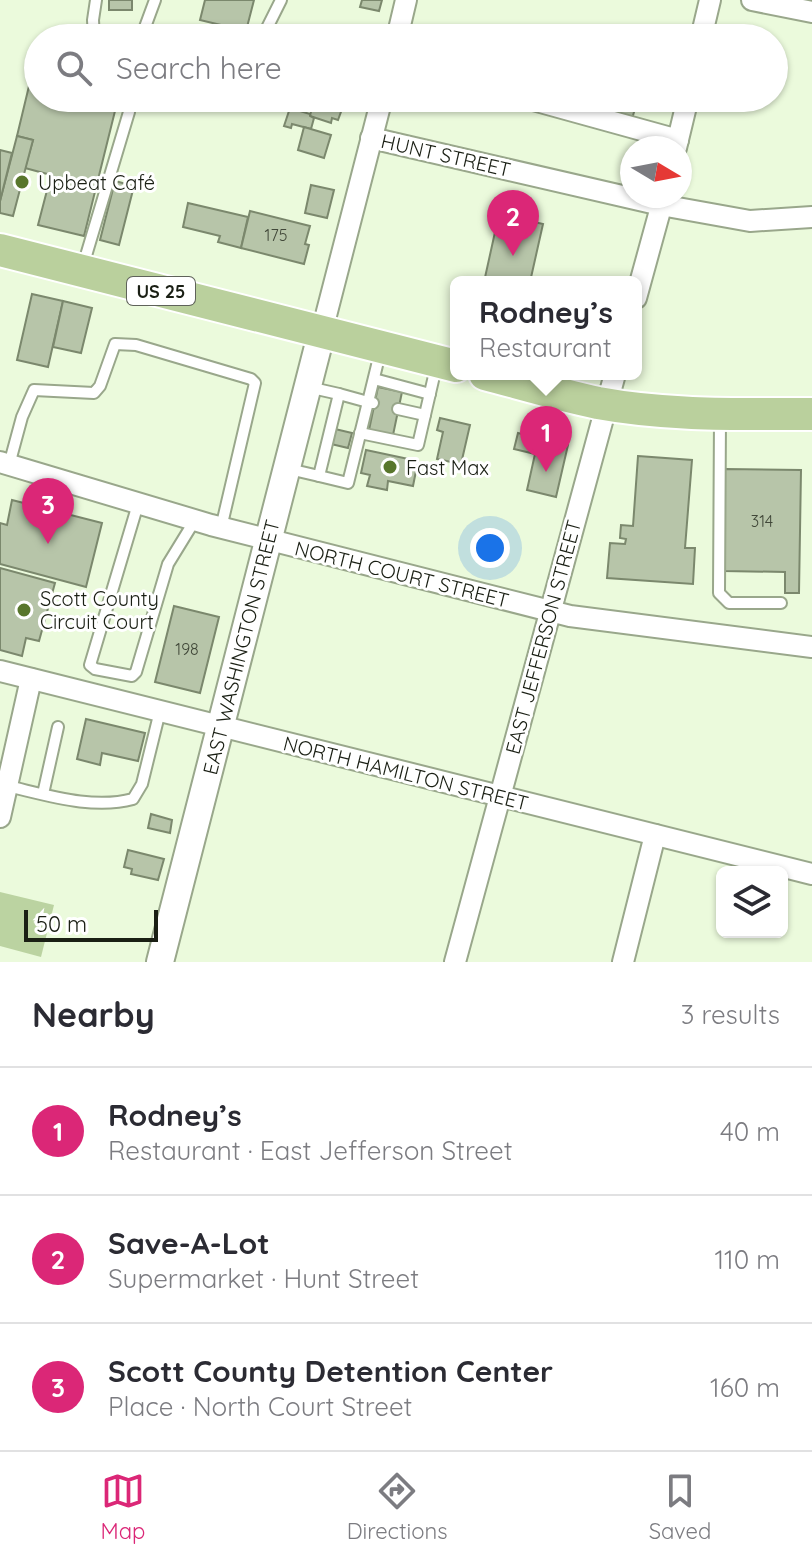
<!DOCTYPE html>
<html lang="en">
<head>
<meta charset="utf-8">
<style>
	body { margin:0; font-family:Quicksand,sans-serif; background:#f2f2f3; color:#2b2b33 }
	.controls { position:absolute; right:24px; bottom:24px; display:grid; overflow:hidden; border-radius:12px; box-shadow:0 2px 6px #0004 }
	.controls button { width:72px; height:72px; display:grid; place-items:center; padding:0; border:0; border-bottom:2px solid #e1e1e2; background:#fff; color:#2b2b33; font:40px sans-serif }
	.compass { position:absolute; left:620px; top:136px; width:72px; height:72px; border-radius:50%; background:#fff; box-shadow:0 2px 6px #0004; rotate:100deg }
	.scale { position:absolute; left:24px; bottom:20px; width:134px; box-sizing:border-box; padding-left:8px; border:4px solid #1a1f14; border-top:0; font-size:22px; line-height:28px; white-space:nowrap; color:#1a1f14; -webkit-text-stroke:6px #fff; paint-order:stroke }
	.you { position:absolute; left:490px; top:548px; width:28px; height:28px; margin:-20px; border:6px solid #fff; border-radius:50%; background:#1a73e8; box-shadow:0 0 0 12px #1a73e833 }
	.badge { display:grid; place-items:center; width:52px; height:52px; border-radius:50%; background:#db2777; color:#fff; font-size:26px; font-weight:700 }
	.pin { position:absolute; translate:-50% -66px; filter:drop-shadow(0 2px 4px #0008) }
	.pin::after { content:''; position:absolute; top:42px; width:28px; height:24px; background:inherit; clip-path:polygon(0 0,100% 0,50% 100%) }
	.popup { position:absolute; left:450px; top:276px; width:192px; height:104px; box-sizing:border-box; display:grid; place-content:center; border-radius:12px; background:#fff; filter:drop-shadow(0 2px 6px #0005); font-size:26px; white-space:nowrap; color:#7c7c81 }
	.popup b { font-size:30px; color:#2b2b33 }
	.popup::after { content:''; position:absolute; left:50%; top:100%; margin-left:-16px; border:16px solid transparent; border-top-color:#fff }
	.list { margin:0; padding:0; list-style:none }
	h2 { display:flex; justify-content:space-between; align-items:center; height:104px; margin:0; padding:0 32px; font-size:34px }
	h2 small { font-size:26px; font-weight:400; color:#7c7c81 }
	.list li { display:grid; grid-template-columns:52px 1fr auto; gap:24px; align-items:center; box-sizing:border-box; height:128px; padding:0 32px; border-top:2px solid #e1e1e2 }
	.list b { display:block; font-size:30px; white-space:nowrap }
	.list p { margin:0; font-size:26px; white-space:nowrap; color:#7c7c81 }
	.list em { font-size:26px; font-style:normal; color:#7c7c81 }
	.icon { flex:none; width:44px; height:44px; fill:none; stroke:currentColor; stroke-width:2; stroke-linecap:round; stroke-linejoin:round }
	.map { position:relative; flex:none; width:812px; height:962px; overflow:hidden }
	.search { position:absolute; background:#fff; box-shadow:0 2px 6px #0004; left:24px; right:24px; top:24px; height:88px; display:flex; align-items:center; gap:20px; box-sizing:border-box; padding:0 28px; border-radius:44px; color:#7c7c81; font-size:30px }
	.sheet { height:488px; background:#fff }
	nav { display:flex; justify-content:space-around; align-items:center; box-sizing:border-box; height:112px; border-top:2px solid #e1e1e2; background:#fff; font-size:22px; color:#7c7c81 }
	nav a { display:grid; justify-items:center; gap:4px }
	nav .on { color:#db2777 }
	.map>svg:first-child { display:block }
</style>
</head>
<body>
<div class="map">
<svg width="812" height="962" viewBox="0 0 812 962">
	<rect width="100%" height="100%" fill="#ebfadc"/>
	<path fill="#bbd3a1" d="M0,892L54,905L41,957L0,946Z"/>
	<g fill="#b7c5a9" stroke="#7b886d" stroke-width="2">
		<rect x="109" y="0" width="23" height="10"/>
		<path d="M205,0H254L246,31L200,20Z"/>
		<path d="M362,0H382L379,11L360,7Z"/>
		<path d="M557,27L583,34L582,38H554Z"/>
		<path d="M29,86L38,88V98H79L116,107L84,236L38,225L51,175L25,168L33,140L17,136Z"/>
		<path d="M309,98H322L339,103L337,107L342,109L338,120L332,118L331,123L310,116L312,107L307,105Z"/>
		<path d="M556,98H638L632,119Z"/>
		<path d="M290,108L310,114V116L314,118L311,129L292,124L291,128L284,126Z"/>
		<path d="M304,127L331,135L324,158L298,150Z"/>
		<path d="M17,136L33,140L13,216L0,213V201Z"/>
		<path d="M0,150L12,153L0,201Z"/>
		<path d="M115,181L134,186L119,245L100,240Z"/>
		<path d="M311,185L334,190L327,218L305,213Z"/>
		<path d="M188,203L248,217L241,248L218,242L220,236L183,227Z"/>
		<path d="M250,211L310,226L305,244L309,245L304,264L241,248Z"/>
		<path d="M499,214L543,224L530,282H484Z"/>
		<path d="M32,294L63,301L48,367L17,360Z"/>
		<path d="M63,301L92,308L81,353L53,347Z"/>
		<path d="M378,387L402,392L393,435L369,430Z"/>
		<path d="M440,418L470,425L461,464L437,459L443,432L437,430Z"/>
		<path d="M335,429L352,433L348,448L331,444Z"/>
		<path d="M518,433L568,445L556,497L527,490L535,454L514,449Z"/>
		<path d="M366,450L418,461L413,486L388,481L387,490L367,486L370,475L361,473Z"/>
		<path d="M638,456L692,460L685,548H695L693,584L607,578L610,543L625,544L626,539L620,538L621,525L633,526Z"/>
		<path d="M725,469L801,470L799,593H785V572L724,571Z"/>
		<path d="M12,500L102,523L86,587L0,564V523L7,525Z"/>
		<path d="M0,568L55,583L39,641L26,638L22,656L0,650Z"/>
		<path d="M174,606L219,617L200,693L155,682Z"/>
		<path d="M86,719L145,733L138,761L102,753L100,765L77,759Z"/>
		<path d="M151,814L172,820L170,833L148,828Z"/>
		<path d="M128,850L164,859L158,880L131,874L132,869L124,867Z"/>
	</g>
	<g fill="none" stroke-linecap="round" stroke-linejoin="round">
		<g stroke="#99a78b" stroke-width="14">
			<g id="service">
				<path d="M94,38L93,20L96,0"/>
				<path d="M141,38L155,0"/>
				<path d="M262,38L281,0"/>
				<path d="M82,269L129,112L125,98"/>
				<path d="M374,379L430,394"/>
				<path d="M373,403L368,402L380,353"/>
				<path d="M398,409L425,415"/>
				<path d="M720,419L719,593L729,603H781"/>
				<path d="M360,433L418,445L437,363"/>
				<path d="M9,465L22,417L34,390L94,393L100,386L115,344L136,345L251,379L255,383L221,528"/>
				<path d="M289,469L319,476L339,394L308,387"/>
				<path d="M319,476L348,483L368,402L339,394"/>
				<path d="M138,504L90,665L95,669L132,676L136,672L168,564L195,520"/>
				<path d="M7,786C47,795 93,810 133,799L142,784L160,711"/>
				<path d="M43,794L58,727"/>
			</g>
		</g>
		<g stroke="#99a78b" stroke-width="24">
			<g id="minor">
				<path d="M752,0L812,12"/>
				<path d="M397,38L406,0"/>
				<path d="M701,38L710,0"/>
				<path d="M526,98L678,140"/>
				<path d="M371,138L661,205L750,221L812,217"/>
				<path d="M676,148L688,98"/>
				<path d="M636,298L664,196"/>
				<path d="M322,331L382,98"/>
				<path d="M0,462L211,525L570,616L812,647"/>
				<path d="M0,671L812,874"/>
				<path d="M0,817L31,679"/>
				<path d="M455,962L615,374"/>
				<path d="M623,962L655,835"/>
			</g>
		</g>
		<g stroke="#99a78b" stroke-width="30">
			<path id="tertiary" d="M160,962L322,331"/>
		</g>
		<g stroke="#fff" stroke-width="36">
			<g id="primary">
				<path d="M0,250L456,366"/>
				<path d="M485,374C523,384 560,395 598,403C668,416 741,414 812,414"/>
			</g>
		</g>
		<use href="#service" stroke="#fff" stroke-width="10"/>
		<use href="#minor" stroke="#fff" stroke-width="20"/>
		<use href="#tertiary" stroke="#fff" stroke-width="26"/>
		<use href="#primary" stroke="#bad09d" stroke-width="32"/>
	</g>
	<g fill="#58762c" stroke="#fff" stroke-width="3">
		<circle cx="22" cy="182" r="8"/>
		<circle cx="390" cy="467" r="8"/>
		<circle cx="24" cy="610" r="8"/>
	</g>
	<g text-anchor="middle" dominant-baseline="central" stroke-width="6" stroke-linejoin="round" paint-order="stroke">
		<g font-size="16" fill="#414839">
			<text x="276" y="235">175</text>
			<text x="762" y="521">314</text>
			<text x="187" y="649">198</text>
		</g>
		<rect fill="#fff" stroke="#5f625a" stroke-width="2" x="127" y="277" width="68" height="28" rx="6"/>
		<g font-size="18" font-weight="bold" fill="#1a1f14">
			<text x="161" y="291">US 25</text>
		</g>
		<g font-size="20" fill="#1a1f14" stroke="#fff">
			<text transform="translate(446 155) rotate(13)">HUNT STREET</text>
			<text transform="translate(402 574) rotate(14)">NORTH COURT STREET</text>
			<text transform="translate(543 637) rotate(-75)">EAST JEFFERSON STREET</text>
			<text transform="translate(241 647) rotate(-76)">EAST WASHINGTON STREET</text>
			<text transform="translate(406 773) rotate(14)">NORTH HAMILTON STREET</text>
		</g>
		<g font-size="20" fill="#1a1f14" stroke="#fff" text-anchor="start">
			<text x="38" y="182">Upbeat Café</text>
			<text x="406" y="467">Fast Max</text>
			<text x="40" y="598">Scott County<tspan x="40" dy="23">Circuit Court</tspan></text>
		</g>
	</g>
</svg>
<div class="controls">
<button><svg class="icon" aria-label="layers" viewBox="0 0 24 24"><path d="M12 4l9 5-9 5-9-5zM3 14l9 5 9-5"/></svg></button>
</div>
<svg class="compass" viewBox="-18 -18 36 36"><path d="M0-13l5 13h-10z" fill="#e53935"/><path d="M0 13l5-13h-10z" fill="#7c7c81"/></svg>
<div class="scale">50 m</div>
<div class="you"></div>
<div class="pin badge" style="left:546px;top:472px">1</div>
<div class="popup"><b>Rodney’s</b>Restaurant</div>
<div class="pin badge" style="left:513px;top:256px">2</div>
<div class="pin badge" style="left:48px;top:544px">3</div>
<div class="search"><svg class="icon" aria-label="search" viewBox="0 0 24 24"><circle cx="10" cy="10" r="6"/><path d="M15 15l6 6"/></svg>Search here</div>
</div>
<section class="sheet">
<h2>Nearby<small>3 results</small></h2>
<ul class="list">
<li><span class="badge">1</span><div><b>Rodney’s</b><p>Restaurant · East Jefferson Street</p></div><em>40 m</em></li>
<li><span class="badge">2</span><div><b>Save-A-Lot</b><p>Supermarket · Hunt Street</p></div><em>110 m</em></li>
<li><span class="badge">3</span><div><b>Scott County Detention Center</b><p>Place · North Court Street</p></div><em>160 m</em></li>
</ul>
</section>
<nav>
<a class="on"><svg class="icon" aria-label="map" viewBox="0 0 24 24"><path d="M3 6l6-2 6 2 6-2v14l-6 2-6-2-6 2zM9 4v14M15 6v14"/></svg>Map</a>
<a><svg class="icon" aria-label="directions" viewBox="0 0 24 24"><path d="M12 3l9 9-9 9-9-9zM9 14v-3h6M13 9l2 2-2 2"/></svg>Directions</a>
<a><svg class="icon" aria-label="saved" viewBox="0 0 24 24"><path d="M7 4h10v16l-5-4-5 4z"/></svg>Saved</a>
</nav>
</body>
</html>
